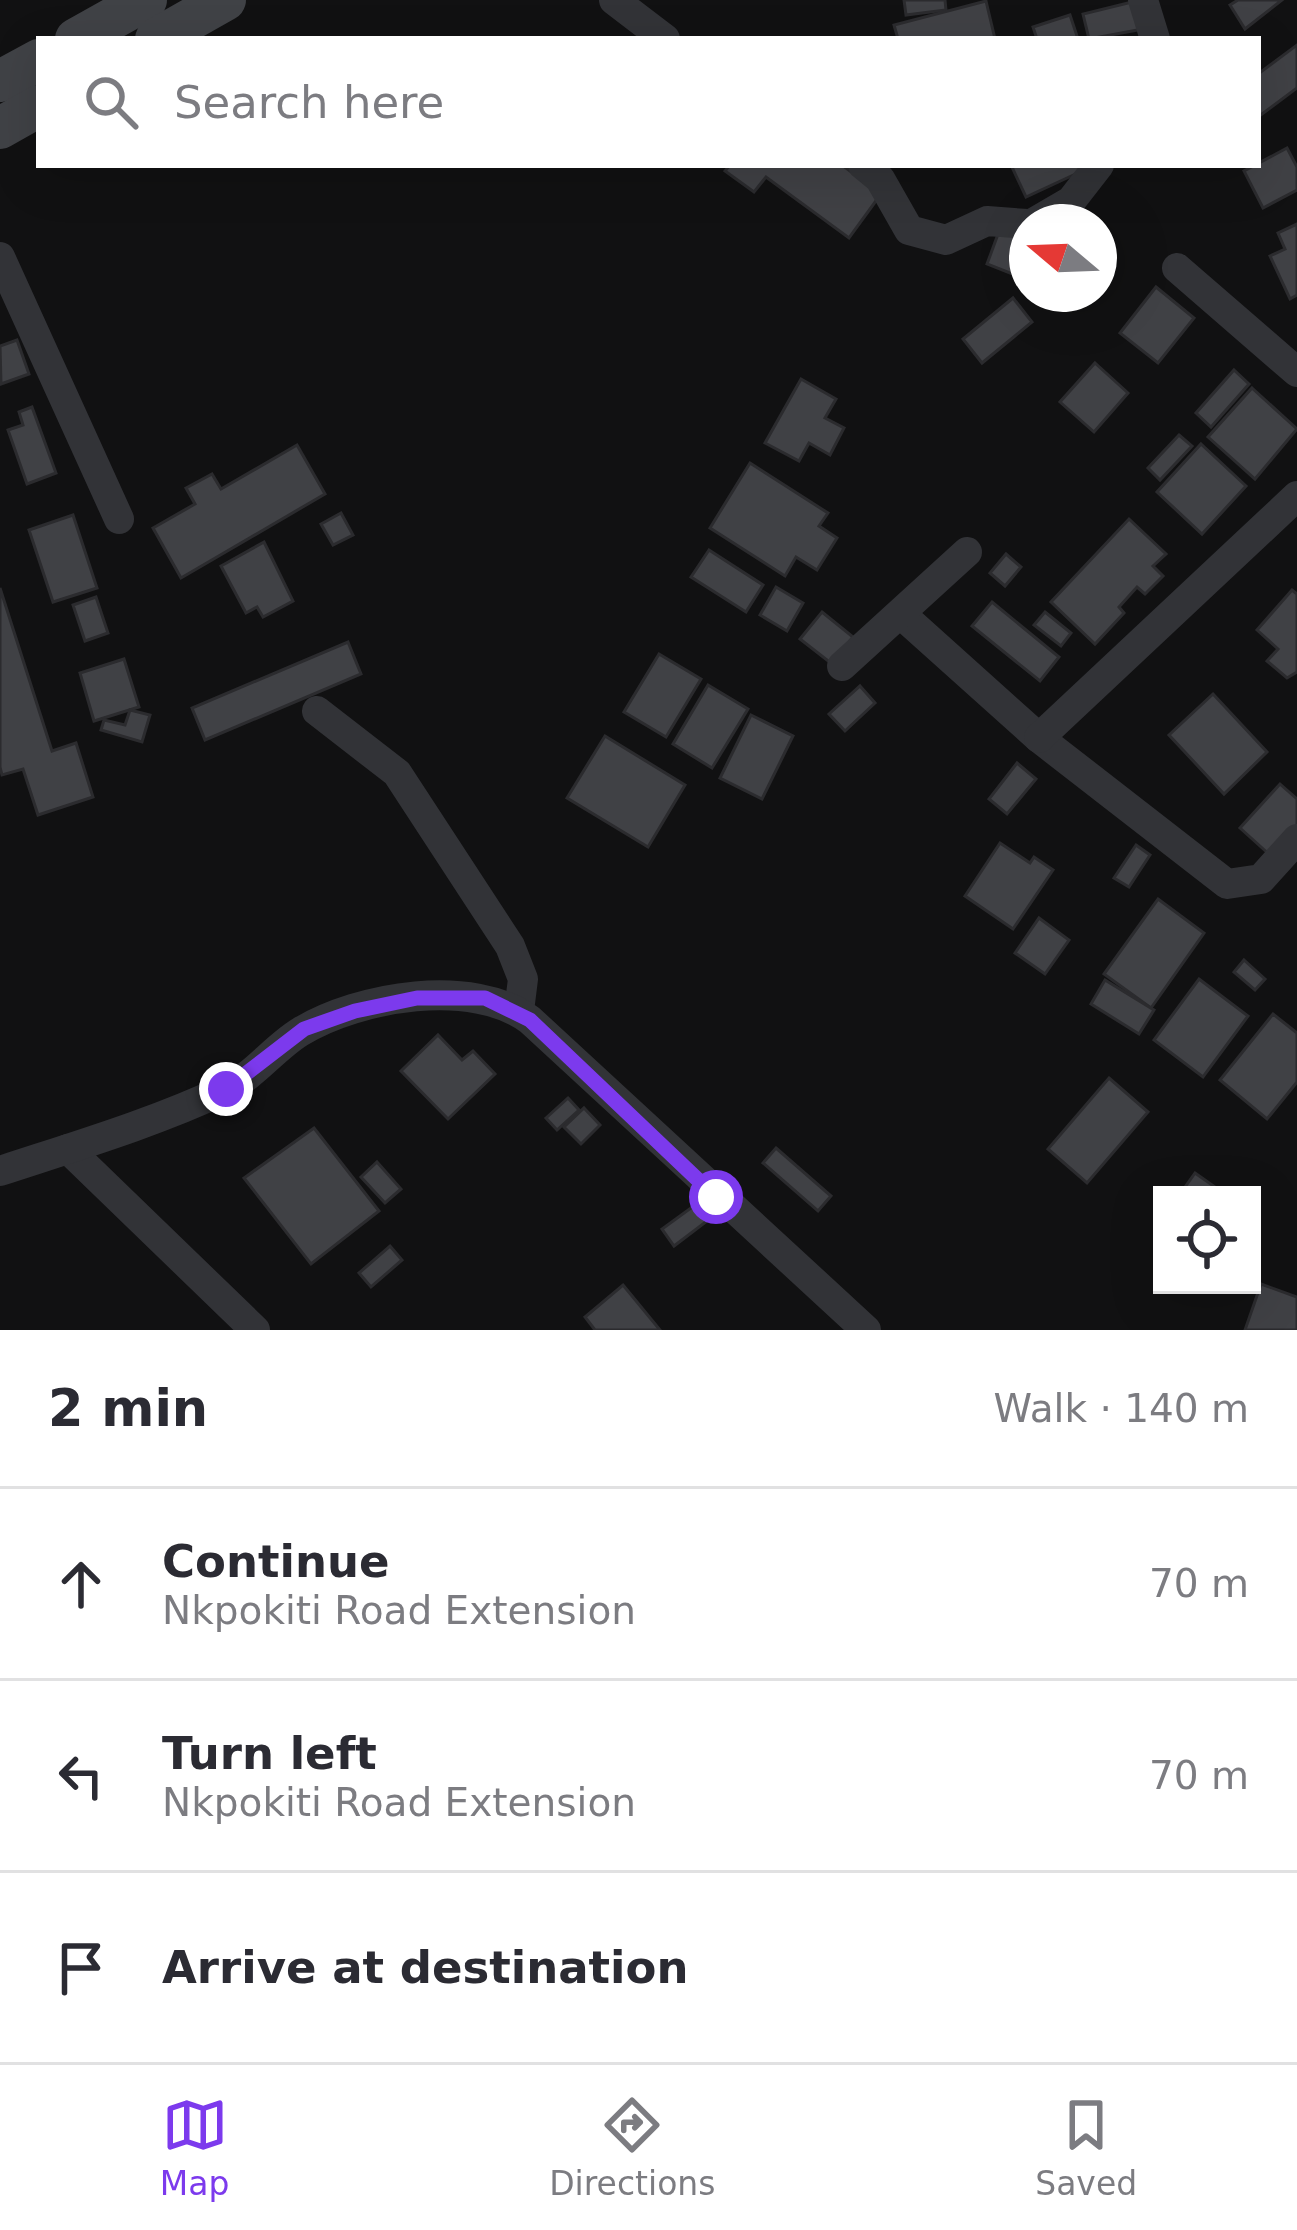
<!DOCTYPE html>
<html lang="en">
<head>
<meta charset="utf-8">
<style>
	body { margin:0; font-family:"DejaVu Sans",sans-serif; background:#f7f7f7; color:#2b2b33 }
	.controls { position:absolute; right:36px; bottom:36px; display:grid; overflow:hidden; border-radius:0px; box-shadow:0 12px 48px #0002 }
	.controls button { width:108px; height:108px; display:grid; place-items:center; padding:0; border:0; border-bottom:3px solid #e1e1e2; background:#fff; color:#2b2b33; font:60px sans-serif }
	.compass { position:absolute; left:1009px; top:204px; width:108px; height:108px; border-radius:50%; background:#fff; box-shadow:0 12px 48px #0002; rotate:289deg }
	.stop { position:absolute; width:36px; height:36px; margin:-27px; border:9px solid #7c3aed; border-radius:50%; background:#fff }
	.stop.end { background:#7c3aed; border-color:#fff; box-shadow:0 3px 12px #0008 }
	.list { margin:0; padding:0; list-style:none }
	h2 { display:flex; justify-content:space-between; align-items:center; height:156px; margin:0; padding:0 48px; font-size:51px }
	h2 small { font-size:39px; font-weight:400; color:#7c7c81 }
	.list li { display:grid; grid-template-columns:78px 1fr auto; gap:36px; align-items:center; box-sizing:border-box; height:192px; padding:0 48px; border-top:3px solid #e1e1e2 }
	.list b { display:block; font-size:45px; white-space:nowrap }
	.list p { margin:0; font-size:39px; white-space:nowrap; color:#7c7c81 }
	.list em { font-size:39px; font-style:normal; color:#7c7c81 }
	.icon { flex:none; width:66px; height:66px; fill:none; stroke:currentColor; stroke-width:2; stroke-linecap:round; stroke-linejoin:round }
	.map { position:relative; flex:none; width:1297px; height:1330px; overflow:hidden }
	.search { position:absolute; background:#fff; box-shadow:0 12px 48px #0002; left:36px; right:36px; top:36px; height:132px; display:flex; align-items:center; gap:30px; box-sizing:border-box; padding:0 42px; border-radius:0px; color:#7c7c81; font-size:45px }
	.sheet { height:732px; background:#fff }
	nav { display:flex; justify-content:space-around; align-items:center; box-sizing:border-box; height:168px; border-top:3px solid #e1e1e2; background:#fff; font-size:33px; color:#7c7c81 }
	nav a { display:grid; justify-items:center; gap:6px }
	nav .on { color:#7c3aed }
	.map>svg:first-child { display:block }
</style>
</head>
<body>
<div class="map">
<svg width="1297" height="1330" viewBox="0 0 1297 1330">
	<rect width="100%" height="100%" fill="#111112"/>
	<g fill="#404145" stroke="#2b2b2e" stroke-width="3">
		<path d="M904,0H945L946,10L906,15Z"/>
		<path d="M1238,0H1282L1245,29L1230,5Z"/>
		<path d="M986,1L995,39H898L894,25Z"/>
		<path d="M1136,1L1143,29L1089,39L1083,14Z"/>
		<path d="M1070,15L1078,39H1037L1033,27Z"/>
		<path d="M1297,45V88L1258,117V74Z"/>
		<path d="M1287,148L1297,167V190L1263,208L1244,171Z"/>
		<path d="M730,165H842L881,194L849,238L766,177L754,192L725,171Z"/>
		<path d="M1011,165H1095L1026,197Z"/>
		<path d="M1297,224V295L1290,299L1270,256L1285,249L1278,233Z"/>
		<path d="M1001,226L1027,235L1023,278L987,264Z"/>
		<path d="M1156,287L1194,318L1158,363L1120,333Z"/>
		<path d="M1013,298L1032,322L982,363L963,339Z"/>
		<path d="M17,340L29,374L1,384L0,346Z"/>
		<path d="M1095,363L1128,393L1094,432L1060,402Z"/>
		<path d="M1234,370L1249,384L1211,427L1196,413Z"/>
		<path d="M801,379L836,399L825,418L844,428L830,455L809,443L799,461L765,443Z"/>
		<path d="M1252,388L1297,429L1255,479L1208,437Z"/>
		<path d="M32,407L56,473L27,484L8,430L23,425L19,412Z"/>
		<path d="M1179,435L1192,446L1160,480L1148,468Z"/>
		<path d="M1201,444L1246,486L1202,534L1157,492Z"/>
		<path d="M297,445L325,494L181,578L153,528L195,504L186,488L212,474L221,489Z"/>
		<path d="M750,463L828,513L819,526L837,538L817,570L796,557L785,576L710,528Z"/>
		<path d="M341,513L353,535L333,545L321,524Z"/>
		<path d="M73,515L97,588L53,602L29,530Z"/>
		<path d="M1129,519L1166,554L1153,566L1163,576L1145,594L1137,587L1119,607L1124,613L1095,644L1051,602Z"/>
		<path d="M264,542L293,601L263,617L257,607L246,613L221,566Z"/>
		<path d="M709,550L763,585L746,612L691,577Z"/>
		<path d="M1006,554L1021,567L1005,586L990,573Z"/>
		<path d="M776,587L803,603L787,631L760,615Z"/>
		<path d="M0,588L52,751L76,743L93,797L38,815L23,769L2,775L0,767Z"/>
		<path d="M1292,590L1297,594V672L1287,678L1267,661L1278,649L1257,630Z"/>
		<path d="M96,597L108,633L85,641L73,605Z"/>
		<path d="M992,602L1059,657L1040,681L972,626Z"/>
		<path d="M822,612L853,637L832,664L800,639Z"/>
		<path d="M1045,612L1071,633L1061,646L1034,625Z"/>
		<path d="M348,642L361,674L205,740L192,708Z"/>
		<path d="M659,654L701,679L666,737L624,712Z"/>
		<path d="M124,659L139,707L94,721L80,673Z"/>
		<path d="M708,685L748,709L712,768L673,744Z"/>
		<path d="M860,686L875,703L845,731L829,714Z"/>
		<path d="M1213,694L1267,752L1224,794L1169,735Z"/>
		<path d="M130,710L150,715L142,742L101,730L104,720L125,725Z"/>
		<path d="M751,715L793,736L762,799L720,778Z"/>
		<path d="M605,736L685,785L648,847L567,798Z"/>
		<path d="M1017,763L1036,779L1007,814L989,799Z"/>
		<path d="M1280,784L1297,799V827L1271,856L1240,828Z"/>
		<path d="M1000,843L1030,863L1034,857L1053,870L1013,929L965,896Z"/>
		<path d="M1136,845L1150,855L1129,887L1114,878Z"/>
		<path d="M1158,899L1204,933L1151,1008L1104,974Z"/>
		<path d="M1039,918L1069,940L1045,974L1015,953Z"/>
		<path d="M1244,960L1265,979L1255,990L1234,972Z"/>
		<path d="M1199,979L1248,1016L1203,1077L1154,1040Z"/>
		<path d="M1105,980L1154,1010L1139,1034L1091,1004Z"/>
		<path d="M1273,1014L1297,1033V1082L1267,1119L1220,1080Z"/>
		<path d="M438,1035L462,1060L473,1051L495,1074L448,1119L401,1071Z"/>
		<path d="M1109,1078L1148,1112L1087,1183L1048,1149Z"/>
		<path d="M568,1098L579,1110L557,1130L546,1118Z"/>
		<path d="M584,1108L600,1125L581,1144L564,1127Z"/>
		<path d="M314,1128L379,1211L311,1264L244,1178Z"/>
		<path d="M776,1148L831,1196L818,1211L763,1163Z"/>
		<path d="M377,1162L401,1189L385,1203L361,1177Z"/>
		<path d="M1195,1173L1215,1187L1209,1195L1183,1190Z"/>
		<path d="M695,1205L707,1221L674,1246L662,1229Z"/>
		<path d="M390,1246L402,1260L371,1287L359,1273Z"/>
		<path d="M1261,1284L1297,1297V1330H1245Z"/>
		<path d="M623,1285L660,1330H595L585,1317Z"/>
	</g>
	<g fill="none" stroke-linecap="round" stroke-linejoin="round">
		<g stroke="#323337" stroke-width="30">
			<path d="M614,0L665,39"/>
			<path d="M1143,0L1155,39"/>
			<path d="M863,165L880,179L909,230L946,240L987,221L1027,224"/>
			<path d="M1035,222L1071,201L1099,165"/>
			<path d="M0,257L119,519"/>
			<path d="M1177,268L1297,372"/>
			<path d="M902,615L1039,738L1227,884L1261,879L1297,839"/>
			<path d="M842,666L967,552"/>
			<path d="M317,711L397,773L510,946L523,979L519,1011"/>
			<path d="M1039,738L1297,496"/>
			<path d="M68,1149L255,1330"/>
			<path d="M0,1171C76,1146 154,1123 226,1089C254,1076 274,1048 300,1032C359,996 473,977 530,1020L866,1330"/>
		</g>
		<g stroke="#404246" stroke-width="42">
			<path d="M76,39L146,0"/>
			<path d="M156,39L225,0"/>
			<path d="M0,81L39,60"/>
			<path d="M0,128L39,106"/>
		</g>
	</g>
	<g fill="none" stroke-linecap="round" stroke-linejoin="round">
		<path stroke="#7c3aed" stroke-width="15" d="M226,1089L304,1029L355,1011L417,998H485L530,1020L716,1197"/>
	</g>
</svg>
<div class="controls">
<button><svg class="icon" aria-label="locate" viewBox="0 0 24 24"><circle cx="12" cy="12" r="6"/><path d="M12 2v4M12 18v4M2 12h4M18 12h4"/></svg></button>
</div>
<svg class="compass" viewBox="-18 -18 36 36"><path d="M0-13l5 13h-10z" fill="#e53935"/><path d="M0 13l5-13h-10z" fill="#7c7c81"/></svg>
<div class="stop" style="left:716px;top:1197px"></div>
<div class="stop end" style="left:226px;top:1089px"></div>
<div class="search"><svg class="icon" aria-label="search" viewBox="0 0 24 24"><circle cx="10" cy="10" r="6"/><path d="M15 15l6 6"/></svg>Search here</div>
</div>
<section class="sheet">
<h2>2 min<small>Walk · 140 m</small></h2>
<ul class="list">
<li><svg class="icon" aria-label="ahead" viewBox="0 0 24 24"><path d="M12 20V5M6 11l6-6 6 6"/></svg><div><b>Continue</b><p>Nkpokiti Road Extension</p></div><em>70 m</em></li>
<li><svg class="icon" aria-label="left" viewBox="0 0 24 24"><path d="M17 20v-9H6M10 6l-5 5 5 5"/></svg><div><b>Turn left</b><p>Nkpokiti Road Extension</p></div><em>70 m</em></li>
<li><svg class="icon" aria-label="arrive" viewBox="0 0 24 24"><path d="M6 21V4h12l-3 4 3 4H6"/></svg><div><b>Arrive at destination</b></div></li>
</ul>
</section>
<nav>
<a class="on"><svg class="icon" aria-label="map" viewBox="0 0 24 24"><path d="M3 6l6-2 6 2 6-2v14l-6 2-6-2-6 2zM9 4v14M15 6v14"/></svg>Map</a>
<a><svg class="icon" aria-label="directions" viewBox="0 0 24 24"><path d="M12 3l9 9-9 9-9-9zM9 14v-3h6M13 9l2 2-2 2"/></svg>Directions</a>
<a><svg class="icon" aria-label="saved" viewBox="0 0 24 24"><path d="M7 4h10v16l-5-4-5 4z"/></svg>Saved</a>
</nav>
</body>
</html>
